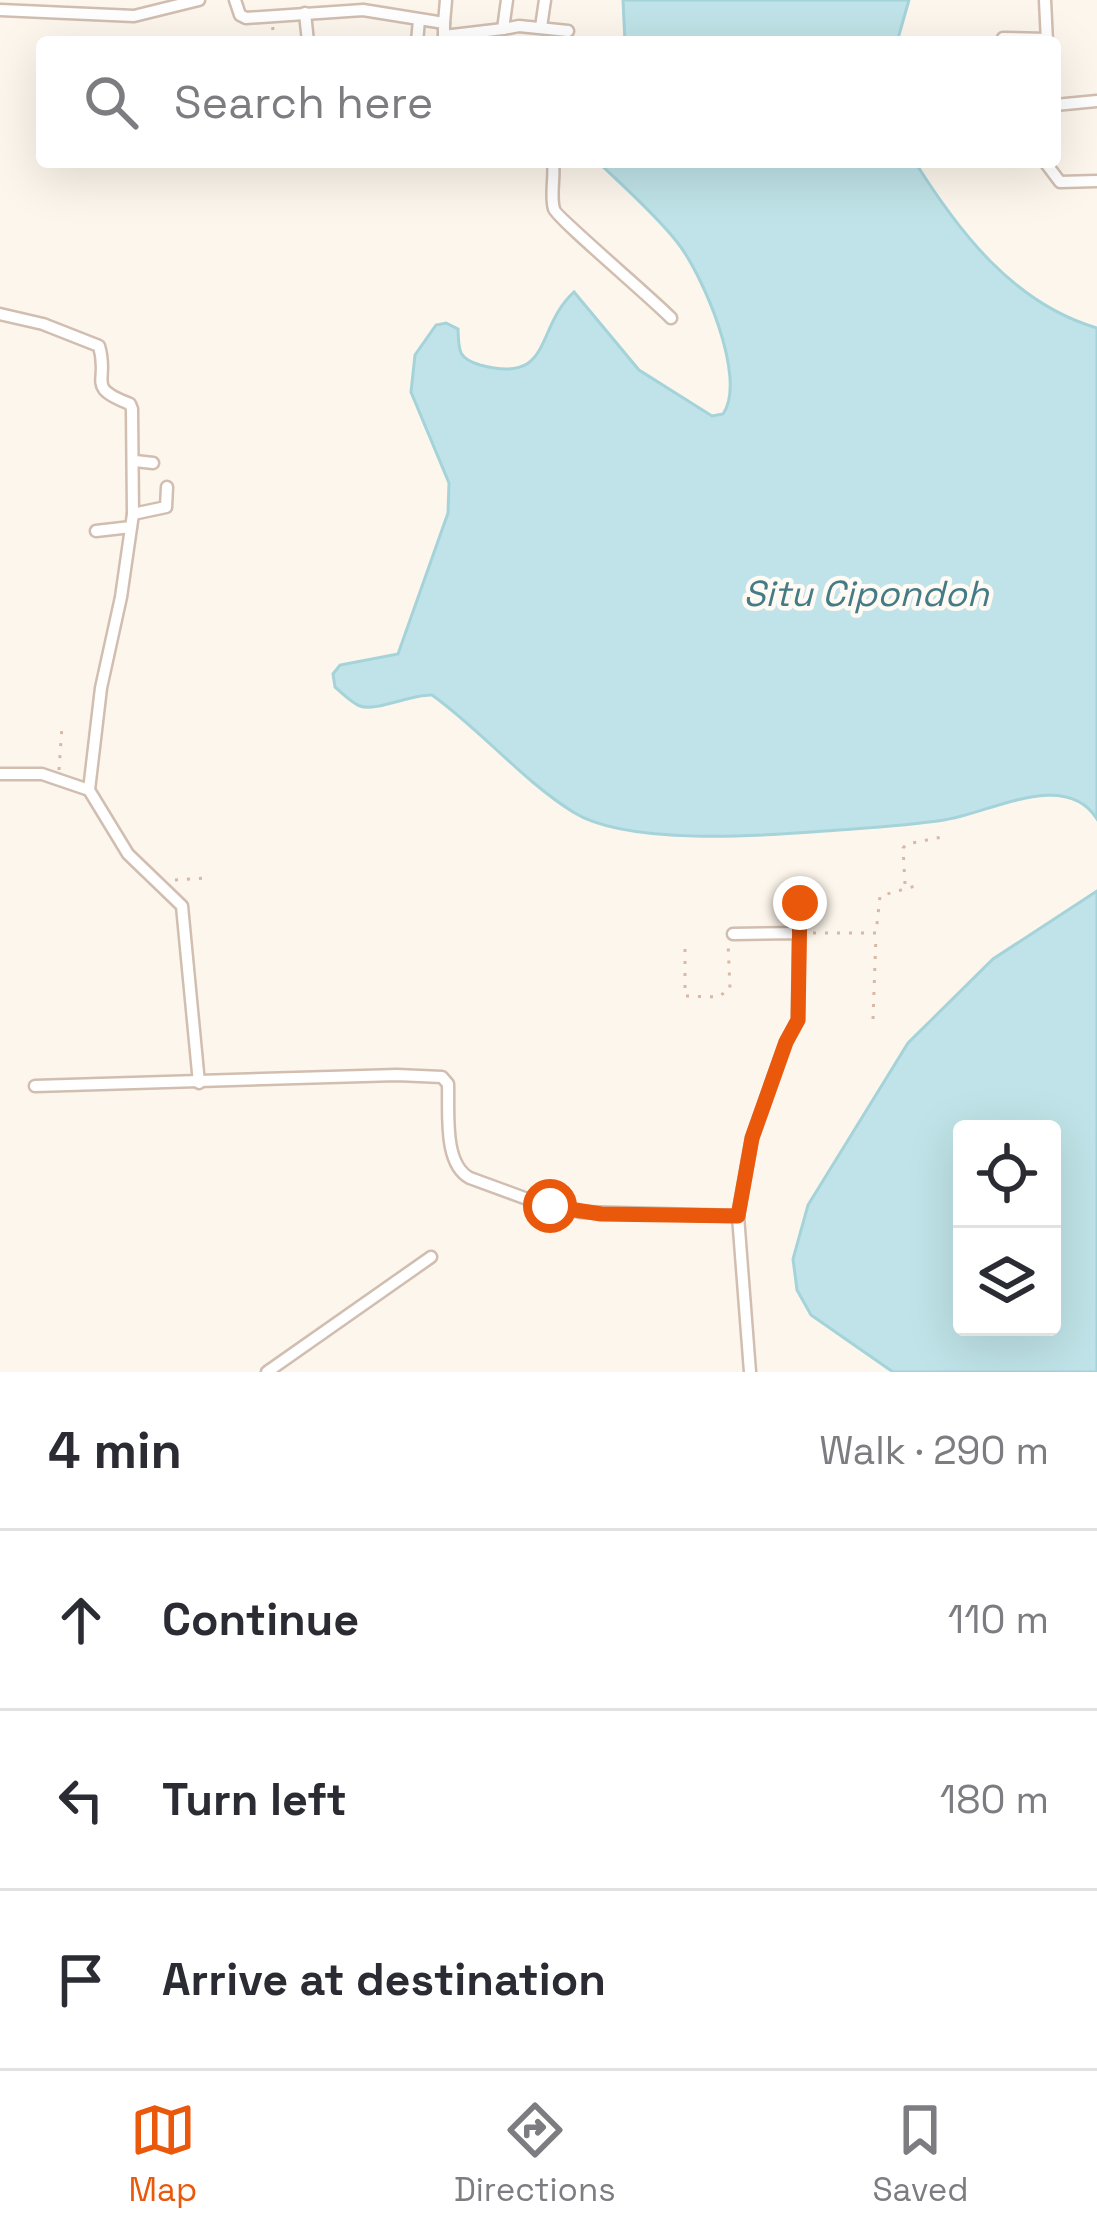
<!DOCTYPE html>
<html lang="en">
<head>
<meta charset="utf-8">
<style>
	body { margin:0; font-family:"Space Grotesk",sans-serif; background:#f2f2f3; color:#2b2b33 }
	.controls { position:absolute; right:36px; bottom:36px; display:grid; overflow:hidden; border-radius:12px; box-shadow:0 12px 48px #0002 }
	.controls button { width:108px; height:108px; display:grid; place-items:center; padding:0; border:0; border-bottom:3px solid #e1e1e2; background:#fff; color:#2b2b33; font:60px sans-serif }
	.stop { position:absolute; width:36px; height:36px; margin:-27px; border:9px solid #ea580c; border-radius:50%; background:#fff }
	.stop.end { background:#ea580c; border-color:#fff; box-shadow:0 3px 12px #0008 }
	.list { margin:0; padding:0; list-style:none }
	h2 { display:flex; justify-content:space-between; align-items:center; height:156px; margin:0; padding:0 48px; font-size:51px }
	h2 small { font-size:39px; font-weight:400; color:#7c7c81 }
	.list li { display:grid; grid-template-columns:78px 1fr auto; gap:36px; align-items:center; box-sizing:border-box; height:180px; padding:0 48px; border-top:3px solid #e1e1e2 }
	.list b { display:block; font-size:45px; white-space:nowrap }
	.list em { font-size:39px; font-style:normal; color:#7c7c81 }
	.icon { flex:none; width:66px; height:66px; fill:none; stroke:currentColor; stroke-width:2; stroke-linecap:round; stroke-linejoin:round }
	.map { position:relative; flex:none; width:1097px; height:1372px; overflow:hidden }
	.search { position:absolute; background:#fff; box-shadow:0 12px 48px #0002; left:36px; right:36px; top:36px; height:132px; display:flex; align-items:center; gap:30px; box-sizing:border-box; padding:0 42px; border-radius:12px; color:#7c7c81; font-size:45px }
	.sheet { height:696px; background:#fff }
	nav { display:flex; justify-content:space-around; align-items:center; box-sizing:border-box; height:168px; border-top:3px solid #e1e1e2; background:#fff; font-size:33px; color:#7c7c81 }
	nav a { display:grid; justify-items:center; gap:6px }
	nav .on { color:#ea580c }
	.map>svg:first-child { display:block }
</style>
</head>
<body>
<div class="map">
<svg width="1097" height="1372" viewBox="0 0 1097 1372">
	<rect width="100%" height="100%" fill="#fdf6ec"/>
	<g fill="#bfe3e8" stroke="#a5d3da" stroke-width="3" fill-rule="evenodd">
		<path d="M623,0H909L897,42H625Z"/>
		<path d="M598,162H915C959,232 1014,304 1097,328V819C1065,768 988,814 944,820C905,826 864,828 825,831C761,836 627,846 573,812C522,780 481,730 432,695C411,694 376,712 360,706C352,703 342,693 335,687L333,674L340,665L398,654L448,513L449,483L411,392L415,355L436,325L446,323L458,329C459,350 457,358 480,365C554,385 534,328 574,292L639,370L712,416L723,414C748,379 702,273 677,242C654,213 624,187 598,162Z"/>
		<path d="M1097,891V1372H893L811,1315L797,1290L793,1259L808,1205L908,1043L993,959ZM1052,1129V1327H962V1129Z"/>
	</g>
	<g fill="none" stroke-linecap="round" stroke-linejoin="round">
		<g stroke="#d1beb0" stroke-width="15">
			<g id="minor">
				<path d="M235,0L240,15L246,18L363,10L444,23V42"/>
				<path d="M1045,0L1047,42"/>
				<path d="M0,10L134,16L199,0"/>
				<path d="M305,13L308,42"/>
				<path d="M444,23L446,0"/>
				<path d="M541,27L545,0"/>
				<path d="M503,29L519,26L568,31"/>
				<path d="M444,36L503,29L507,0"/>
				<path d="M1003,38L1047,39"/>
				<path d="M417,42L419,20"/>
				<path d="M1055,105L1097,101"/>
				<path d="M553,162C555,177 550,195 554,209C556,217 655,301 671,318"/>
				<path d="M1045,162L1060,182L1097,181"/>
				<path d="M0,314L43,324L99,346C110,383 84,386 130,404L132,409L133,514L121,597L101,688L89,790L128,854L182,906L199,1083"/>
				<path d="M135,461L153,463"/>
				<path d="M133,514L166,507L167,487"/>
				<path d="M96,531L131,527"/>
				<path d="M0,774H42L89,790"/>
				<path d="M799,933L800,903"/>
				<path d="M733,934L799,933L798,1020L786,1042L752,1138L738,1216L750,1372"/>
				<path d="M35,1086L397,1075L442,1077L448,1084C449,1112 443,1164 470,1178L530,1200L580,1212L738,1216"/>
				<path d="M267,1372L431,1257"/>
			</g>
		</g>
		<g stroke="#d9b8a5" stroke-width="3" stroke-dasharray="3 9" stroke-linecap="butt">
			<path d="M272,42L273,25"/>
			<path d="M59,770L62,726"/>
			<path d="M175,880L206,878"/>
			<path d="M905,884L903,848L907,844L942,837"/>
			<path d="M813,933H876L880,896L919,885"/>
			<path d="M685,949V996L718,997L730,989L728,942"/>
			<path d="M873,1019L876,935"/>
		</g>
		<use href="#minor" stroke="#fff" stroke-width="10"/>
	</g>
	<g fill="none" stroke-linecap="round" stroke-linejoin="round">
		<path stroke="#ea580c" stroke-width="15" d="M550,1206L601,1214L738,1216L752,1138L786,1042L798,1020L800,903"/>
	</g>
	<g text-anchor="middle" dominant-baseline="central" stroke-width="9" stroke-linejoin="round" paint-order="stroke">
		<g font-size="36" font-style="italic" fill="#437c86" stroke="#fffaf3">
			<text x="866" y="594">Situ Cipondoh</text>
		</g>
	</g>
</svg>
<div class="controls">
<button><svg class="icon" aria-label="locate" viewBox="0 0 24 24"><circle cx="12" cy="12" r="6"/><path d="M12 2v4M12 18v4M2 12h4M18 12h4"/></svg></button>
<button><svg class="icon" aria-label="layers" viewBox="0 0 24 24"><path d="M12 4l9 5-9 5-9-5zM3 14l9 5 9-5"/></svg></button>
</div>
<div class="stop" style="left:550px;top:1206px"></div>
<div class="stop end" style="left:800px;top:903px"></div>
<div class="search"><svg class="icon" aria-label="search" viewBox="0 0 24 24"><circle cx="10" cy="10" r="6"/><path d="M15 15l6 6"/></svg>Search here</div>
</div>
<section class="sheet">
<h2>4 min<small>Walk · 290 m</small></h2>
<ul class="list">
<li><svg class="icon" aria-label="ahead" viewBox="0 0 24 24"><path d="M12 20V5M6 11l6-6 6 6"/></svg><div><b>Continue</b></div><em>110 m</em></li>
<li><svg class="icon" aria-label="left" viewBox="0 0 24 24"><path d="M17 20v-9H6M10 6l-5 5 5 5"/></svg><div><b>Turn left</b></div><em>180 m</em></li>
<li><svg class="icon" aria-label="arrive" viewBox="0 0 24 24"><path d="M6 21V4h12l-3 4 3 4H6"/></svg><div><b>Arrive at destination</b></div></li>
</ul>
</section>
<nav>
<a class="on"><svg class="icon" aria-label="map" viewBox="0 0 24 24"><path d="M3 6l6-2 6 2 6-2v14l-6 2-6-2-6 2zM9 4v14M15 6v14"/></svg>Map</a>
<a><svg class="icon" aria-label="directions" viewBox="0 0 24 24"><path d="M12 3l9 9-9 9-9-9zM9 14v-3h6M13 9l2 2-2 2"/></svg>Directions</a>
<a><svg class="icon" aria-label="saved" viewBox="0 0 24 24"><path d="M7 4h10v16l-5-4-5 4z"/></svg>Saved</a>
</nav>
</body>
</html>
